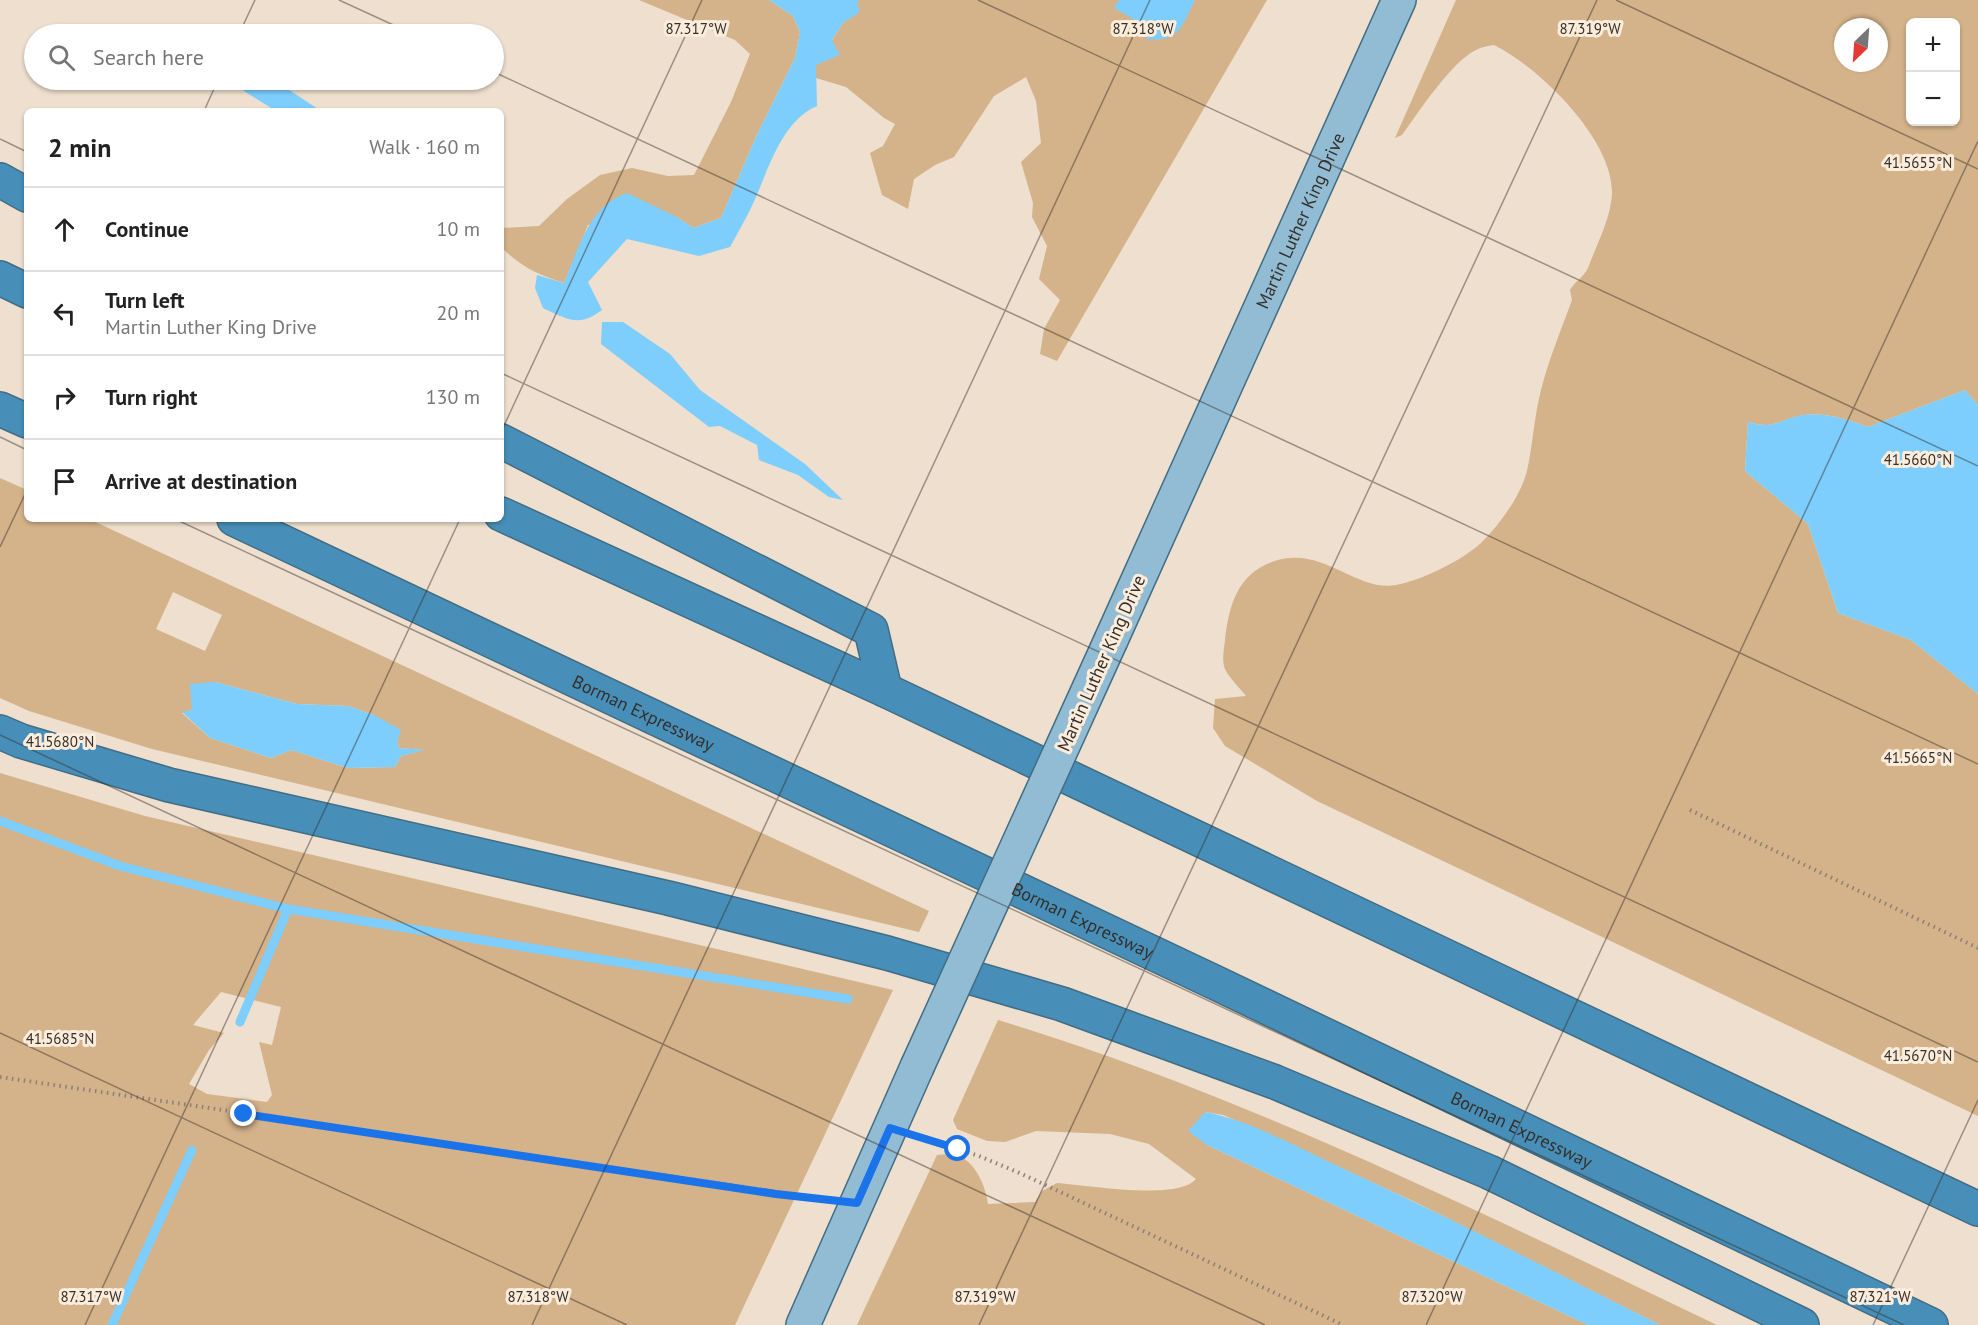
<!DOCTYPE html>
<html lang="en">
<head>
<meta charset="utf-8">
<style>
	body { margin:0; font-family:"PT Sans",sans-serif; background:#f6f6f6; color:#222 }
	.controls { position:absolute; right:18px; top:18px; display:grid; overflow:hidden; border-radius:9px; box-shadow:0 2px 4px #0004 }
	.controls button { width:54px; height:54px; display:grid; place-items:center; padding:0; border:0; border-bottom:2px solid #e0e0e0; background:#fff; color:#222; font:30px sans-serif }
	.compass { position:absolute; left:1834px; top:18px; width:54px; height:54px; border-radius:50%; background:#fff; box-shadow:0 2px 4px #0004; rotate:205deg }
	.stop { position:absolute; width:18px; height:18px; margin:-14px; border:4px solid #1a73e8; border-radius:50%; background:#fff }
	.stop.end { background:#1a73e8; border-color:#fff; box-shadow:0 2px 6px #0008 }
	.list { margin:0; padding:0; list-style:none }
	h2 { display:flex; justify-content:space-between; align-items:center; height:78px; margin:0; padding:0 24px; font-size:26px }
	h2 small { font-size:20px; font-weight:400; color:#767676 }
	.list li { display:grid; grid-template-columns:39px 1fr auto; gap:18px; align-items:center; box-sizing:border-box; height:84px; padding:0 24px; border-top:2px solid #e0e0e0 }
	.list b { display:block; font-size:22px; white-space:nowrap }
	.list p { margin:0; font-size:20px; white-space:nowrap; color:#767676 }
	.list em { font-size:20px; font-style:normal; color:#767676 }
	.icon { flex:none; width:33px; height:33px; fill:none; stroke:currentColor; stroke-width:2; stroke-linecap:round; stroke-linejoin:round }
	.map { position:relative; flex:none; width:1978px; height:1325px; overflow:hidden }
	.search { position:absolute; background:#fff; box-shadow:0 2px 4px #0004; left:24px; top:24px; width:480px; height:66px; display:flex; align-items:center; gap:15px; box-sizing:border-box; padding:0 21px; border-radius:33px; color:#767676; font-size:22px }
	.panel { position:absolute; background:#fff; box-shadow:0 2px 4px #0004; left:24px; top:108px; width:480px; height:414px; border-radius:9px }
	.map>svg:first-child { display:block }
</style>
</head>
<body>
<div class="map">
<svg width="1978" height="1325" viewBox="0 0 1978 1325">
	<rect width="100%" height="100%" fill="#eedfce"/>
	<g fill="#d4b28a" fill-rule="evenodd">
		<path d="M639,0H769L793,16L800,32L795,58L756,137L721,218L693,228L677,217L588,225L564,283C538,275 520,266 501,247V228L539,226L567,199L600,175L632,168L668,176L694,175L731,102L750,54L735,40Z"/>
		<path d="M859,0H1267L1057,361L1040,354L1044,329L1060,300L1039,279L1047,246L1032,217L1033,203L1021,162L1041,143L1036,101L1026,77L994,96L954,157L935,165L914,179L908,209L882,195L870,153L883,146L895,124L884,118L846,87L816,78V65L843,23L859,12L857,3Z"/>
		<path d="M1456,0H1978V405L1965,390L1868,427C1847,419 1822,411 1799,416C1775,422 1774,429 1748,422L1745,471L1808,524L1838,613L1911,640L1978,694V1116L1317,801L1225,746L1213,728L1215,699L1246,696C1240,688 1231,680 1226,671C1221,663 1224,649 1225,640C1229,603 1239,571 1278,560C1324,547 1357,592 1396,585C1420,581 1463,560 1481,543C1500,524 1520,497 1527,471C1533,444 1534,417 1541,390C1549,359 1561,330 1572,300L1570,290C1575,281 1583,278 1588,268C1596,246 1611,218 1612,194C1614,140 1539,67 1494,45C1488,46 1481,47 1476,50C1452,61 1418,113 1402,135L1395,138ZM1910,22H1956V122H1910ZM1843,27H1879V63H1843Z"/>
		<path d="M0,478L27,490V519H89L929,911L919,932L152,749L29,711L0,698ZM173,592L222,615L205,651L156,629ZM215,682L297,704L348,706L374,715L397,742L399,748L423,750L401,756L395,767L348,768L291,750L271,758L210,738L182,713L192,710L193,694Z"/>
		<path d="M0,773L145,816L893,990L735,1325H0ZM221,992L281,1007L272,1045L259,1042L272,1095L267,1102L207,1094L189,1084L209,1050L224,1033L193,1025Z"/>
		<path d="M998,1020C1247,1096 1482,1213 1717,1325H1660L1417,1203L1276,1138L1223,1115L1205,1112L1207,1145L1588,1325H857L937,1155C943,1155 951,1153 956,1155C975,1160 986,1187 988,1204L1035,1202L1042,1191L1057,1183C1086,1185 1178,1201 1196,1179L1149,1144L1110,1134L1036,1131L1005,1142L987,1141L957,1129L953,1120Z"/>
	</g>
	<g fill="#7dcefd">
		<path d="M769,0H859L857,3L860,12L843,23L832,40L840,55L816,65L817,106C779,122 767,176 750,210C744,222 737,234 730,247L699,256L627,239L588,282L602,310C578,328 567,319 543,308L535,288L537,275L564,283C578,250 589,205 627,193L677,217L693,228L721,218L756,137L795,58L800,32L793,16Z"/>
		<path d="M1119,0H1195C1182,25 1180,43 1147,39L1140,23L1114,8Z"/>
		<path d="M230,80H274L321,111H276L236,86Z"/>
		<path d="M602,322H623L670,354L700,390L805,464L843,500L829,497L798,475L759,460L757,445L720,426L709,427L601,344Z"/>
		<path d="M1965,390L1978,405V694L1911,640L1838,613L1808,524L1745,471L1748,422C1774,429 1775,422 1798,416C1822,411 1847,419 1868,427Z"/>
		<path d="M215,682L297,704L348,706L374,715L401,730L397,742L399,748L425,750L401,756L395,767L348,768L291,750L271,758L210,738L182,712L192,710L190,684Z"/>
		<path d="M1205,1112C1253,1121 1300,1149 1344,1169C1451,1218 1555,1272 1660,1325H1588L1207,1145L1188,1131Z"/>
	</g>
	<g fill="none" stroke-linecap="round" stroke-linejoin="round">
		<g stroke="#7dcefd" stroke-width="9">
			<path d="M0,821L120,866L288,909L848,999"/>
			<path d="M240,1022L288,909"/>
			<path d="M112,1325L192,1150"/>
		</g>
		<g stroke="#416d86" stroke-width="36">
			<g id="major">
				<path id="s1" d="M1111,640L1399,0"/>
				<path d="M803,1325L917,1067"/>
			</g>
		</g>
		<g stroke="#416d86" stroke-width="36">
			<g id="highway">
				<path d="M0,180L27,195"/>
				<path d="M0,278L27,291"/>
				<path d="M0,409L27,421"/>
				<path d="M501,441L871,630L885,690"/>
				<path d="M501,514L885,690L1978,1209"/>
				<path id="s2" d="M234,519L1214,982L1931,1325"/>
				<path d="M0,732L21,741L169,785L668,898L887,953L1062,1004L1275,1082L1489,1172L1802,1325"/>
			</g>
		</g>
		<g stroke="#8a8075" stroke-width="4" stroke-dasharray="1.5 4.5" stroke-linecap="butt">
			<path d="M1690,810L1978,948"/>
			<path d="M0,1077L824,1199"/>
			<path d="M922,1138L979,1156L1022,1174L1343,1325"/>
		</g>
		<use href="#major" stroke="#91bcd4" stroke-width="33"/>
		<use href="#highway" stroke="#478fb8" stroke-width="33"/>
		<g stroke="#416d86" stroke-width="36" stroke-linecap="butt">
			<path id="major-bridge" d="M917,1067L1111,640"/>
		</g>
		<use href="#major-bridge" stroke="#91bcd4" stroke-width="33"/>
	</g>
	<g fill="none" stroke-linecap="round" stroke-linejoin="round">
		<path stroke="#1a73e8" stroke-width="8" d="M244,1114L776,1194L857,1203L890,1128L958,1149"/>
	</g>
	<path fill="none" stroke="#352f29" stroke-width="1.5" stroke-opacity="0.45" d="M339,0L413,34M978,0L1978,466M1616,0L1978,169M239,34L255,0M494,72L1978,764M204,111L218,80M0,139L27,152M501,373L1978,1062M501,432L702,0M0,437L27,450M175,519L1904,1325M0,547L27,490M0,735L1265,1325M0,1033L627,1325M85,1325L460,519M532,1325L1150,0M979,1325L1597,0M1426,1325L1978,141M1873,1325L1978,1100"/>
	<g text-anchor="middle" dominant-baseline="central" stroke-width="6" stroke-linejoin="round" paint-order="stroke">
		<g font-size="18" fill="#352f29" stroke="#fbecdb">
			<text stroke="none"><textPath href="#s1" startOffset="460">Martin Luther King Drive</textPath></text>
			<text transform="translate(1101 663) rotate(-66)">Martin Luther King Drive</text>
			<text stroke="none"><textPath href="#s2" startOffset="453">Borman Expressway</textPath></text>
			<text stroke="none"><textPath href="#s2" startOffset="939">Borman Expressway</textPath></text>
			<text stroke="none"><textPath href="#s2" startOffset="1425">Borman Expressway</textPath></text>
		</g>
	</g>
	<g font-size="15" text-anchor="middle" fill="#352f29" stroke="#fbecdb" stroke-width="6" stroke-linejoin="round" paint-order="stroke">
		<text x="696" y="34">87.317°W</text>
		<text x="1143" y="34">87.318°W</text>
		<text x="1590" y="34">87.319°W</text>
		<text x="1918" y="168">41.5655°N</text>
		<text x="1918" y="465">41.5660°N</text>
		<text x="60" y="747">41.5680°N</text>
		<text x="1918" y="763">41.5665°N</text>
		<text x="60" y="1044">41.5685°N</text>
		<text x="1918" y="1061">41.5670°N</text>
		<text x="91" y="1302">87.317°W</text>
		<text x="538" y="1302">87.318°W</text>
		<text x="985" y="1302">87.319°W</text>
		<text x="1432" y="1302">87.320°W</text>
		<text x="1880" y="1302">87.321°W</text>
	</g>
</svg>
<div class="controls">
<button>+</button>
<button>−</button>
</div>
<svg class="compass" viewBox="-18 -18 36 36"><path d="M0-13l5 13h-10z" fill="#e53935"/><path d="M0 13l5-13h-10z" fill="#767676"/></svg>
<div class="stop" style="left:958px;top:1149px"></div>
<div class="stop end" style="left:244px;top:1114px"></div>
<div class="search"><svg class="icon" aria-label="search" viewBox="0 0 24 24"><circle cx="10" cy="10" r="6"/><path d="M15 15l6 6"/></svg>Search here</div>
<section class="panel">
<h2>2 min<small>Walk · 160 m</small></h2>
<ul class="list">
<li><svg class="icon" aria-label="ahead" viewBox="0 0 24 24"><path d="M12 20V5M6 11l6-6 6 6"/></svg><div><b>Continue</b></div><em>10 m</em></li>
<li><svg class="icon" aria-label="left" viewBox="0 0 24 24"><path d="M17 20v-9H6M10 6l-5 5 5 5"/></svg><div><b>Turn left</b><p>Martin Luther King Drive</p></div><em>20 m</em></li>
<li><svg class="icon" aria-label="right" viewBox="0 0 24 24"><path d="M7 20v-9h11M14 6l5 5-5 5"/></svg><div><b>Turn right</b></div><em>130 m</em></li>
<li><svg class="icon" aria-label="arrive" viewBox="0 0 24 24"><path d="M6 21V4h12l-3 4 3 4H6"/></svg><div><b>Arrive at destination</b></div></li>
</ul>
</section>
</div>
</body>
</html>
